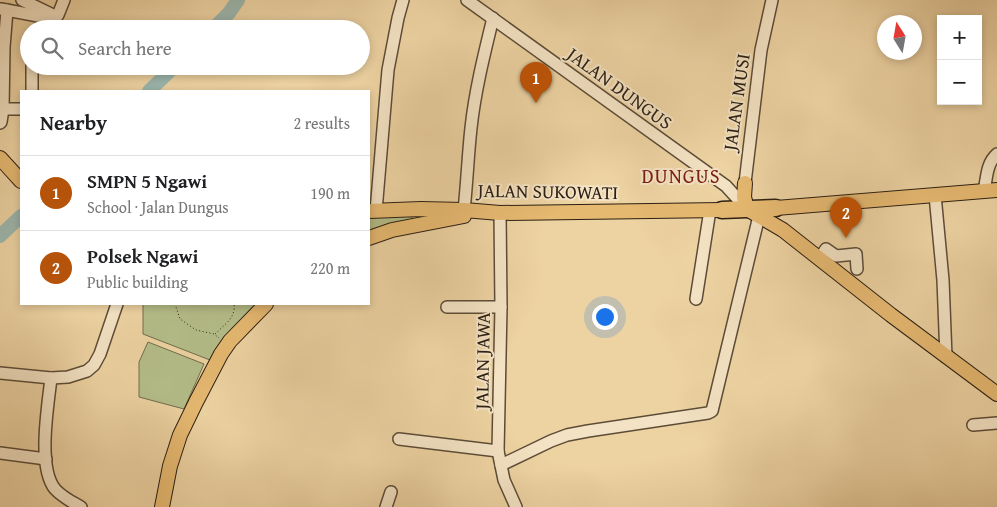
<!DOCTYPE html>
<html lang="en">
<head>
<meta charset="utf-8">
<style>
	body { margin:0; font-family:"Gentium Book Plus",serif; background:#f2f2f2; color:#202124 }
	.controls { position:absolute; right:15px; top:15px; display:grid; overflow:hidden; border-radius:0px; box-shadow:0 2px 8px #0003 }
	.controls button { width:45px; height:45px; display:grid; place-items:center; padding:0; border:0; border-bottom:1px solid #e0e0e0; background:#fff; color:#202124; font:25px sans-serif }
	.compass { position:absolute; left:877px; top:15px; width:45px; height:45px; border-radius:50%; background:#fff; box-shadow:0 2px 8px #0003; rotate:349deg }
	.you { position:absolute; left:604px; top:316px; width:18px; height:18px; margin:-12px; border:4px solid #fff; border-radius:50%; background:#1a73e8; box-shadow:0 0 0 8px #1a73e833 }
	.badge { display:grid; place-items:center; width:32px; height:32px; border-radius:50%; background:#b45309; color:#fff; font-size:16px; font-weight:700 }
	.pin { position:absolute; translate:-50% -41px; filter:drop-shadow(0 1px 2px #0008) }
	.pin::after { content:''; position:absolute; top:26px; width:18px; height:15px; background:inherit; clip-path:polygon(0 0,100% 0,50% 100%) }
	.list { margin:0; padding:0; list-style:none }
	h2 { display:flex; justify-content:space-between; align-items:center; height:65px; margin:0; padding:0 20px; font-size:21px }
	h2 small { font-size:16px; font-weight:400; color:#757577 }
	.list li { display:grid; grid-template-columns:32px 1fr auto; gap:15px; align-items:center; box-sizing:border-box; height:75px; padding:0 20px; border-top:1px solid #e0e0e0 }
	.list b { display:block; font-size:19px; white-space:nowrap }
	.list p { margin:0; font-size:16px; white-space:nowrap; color:#757577 }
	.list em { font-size:16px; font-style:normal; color:#757577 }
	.icon { flex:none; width:28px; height:28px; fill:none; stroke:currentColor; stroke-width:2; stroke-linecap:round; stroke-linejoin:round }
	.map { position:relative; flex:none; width:997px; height:507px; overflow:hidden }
	.search { position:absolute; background:#fff; box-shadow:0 2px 8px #0003; left:20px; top:20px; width:350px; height:55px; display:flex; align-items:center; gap:12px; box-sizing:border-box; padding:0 18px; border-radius:28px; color:#757577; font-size:19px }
	.panel { position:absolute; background:#fff; box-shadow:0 2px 8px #0003; left:20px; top:90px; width:350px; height:215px; border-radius:0px }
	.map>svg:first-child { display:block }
</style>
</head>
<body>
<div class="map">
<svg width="997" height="507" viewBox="0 0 997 507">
	<rect width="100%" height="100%" fill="#edd2a2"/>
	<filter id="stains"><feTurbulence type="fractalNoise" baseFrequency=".004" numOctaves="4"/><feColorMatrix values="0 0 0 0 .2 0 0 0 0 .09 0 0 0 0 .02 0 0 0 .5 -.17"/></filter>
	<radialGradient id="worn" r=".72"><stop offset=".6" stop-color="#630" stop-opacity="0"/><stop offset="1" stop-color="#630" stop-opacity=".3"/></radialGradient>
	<g fill="#b4bd88" stroke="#706e4e">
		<path d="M412,214V222L369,235V215Z"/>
		<path d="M143,304H258L210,360L143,334Z"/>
		<path d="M148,342L204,364L184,409L139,397V362Z"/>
	</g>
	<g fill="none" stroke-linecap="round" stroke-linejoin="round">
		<g stroke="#9bb6ad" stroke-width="14">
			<path d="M213,29L229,13L238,0"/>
			<path d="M149,91L175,66"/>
			<path d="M0,236L21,216"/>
		</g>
		<g stroke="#5c4c37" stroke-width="14">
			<g id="minor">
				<path d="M22,0L51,14"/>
				<path d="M467,0L726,186L746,208"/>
				<path d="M1,9L54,19L58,15L64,0"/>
				<path d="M32,91V66"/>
				<path d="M3,109H21"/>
				<path d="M0,123L1,122L3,109L4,47L7,10"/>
				<path d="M745,183L761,50L772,0"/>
				<path d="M984,191C987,178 986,164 997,154"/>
				<path d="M935,195L943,280L946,357"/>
				<path d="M464,210C467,183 468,155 471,128C475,91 484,55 493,18"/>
				<path d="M376,211L388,70L398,18L403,0"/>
				<path d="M500,213L501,307L498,451L504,480L516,507"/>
				<path d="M819,259L826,249L836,256L856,254L857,269"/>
				<path d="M696,299L710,210"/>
				<path d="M447,307H501"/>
				<path d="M0,373L51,378L68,377L87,371L94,365L100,354L117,304"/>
				<path d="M51,378C48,406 37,467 55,489C62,497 72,502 81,507"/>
				<path d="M973,425L997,423"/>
				<path d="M399,439L498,451"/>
				<path d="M0,453L46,459"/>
				<path d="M501,465L551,441L567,435L588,431L708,413L712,411L759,216"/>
				<path d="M386,507L391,492"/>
			</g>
		</g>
		<g stroke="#2b1f13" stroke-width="16">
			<g id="major">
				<path d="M0,158L21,181"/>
				<path d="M745,183L744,197L747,209"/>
				<path d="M776,208L997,190"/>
				<path d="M747,209L783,230L891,315L997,394"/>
				<path d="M369,211L421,209L464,210L500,213L722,210"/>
				<path d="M369,238L392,230L464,216"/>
				<path d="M162,507L170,466L180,435L196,402L221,354L230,341L266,304"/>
			</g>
		</g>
		<g stroke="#2b1f13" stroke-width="19">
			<g id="highway">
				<path d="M750,209L776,208"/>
				<path d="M722,210L747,209"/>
			</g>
		</g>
		<g stroke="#2b1f13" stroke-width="1" stroke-dasharray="1 2.5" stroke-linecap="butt">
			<path d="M175,304L180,319L196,330L214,334L219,338"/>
			<path d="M215,334C224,325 236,318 234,304"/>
		</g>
		<use href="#minor" stroke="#f3e2c3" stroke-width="11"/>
		<use href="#major" stroke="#e6b971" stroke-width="14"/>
		<use href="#highway" stroke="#e6b971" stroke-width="16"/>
	</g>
	<g text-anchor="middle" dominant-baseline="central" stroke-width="4" stroke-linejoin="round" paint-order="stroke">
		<g font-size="19" fill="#2b1f13" stroke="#f3e2c3">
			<text transform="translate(620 88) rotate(36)">JALAN DUNGUS</text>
			<text transform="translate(736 102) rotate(-82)">JALAN MUSI</text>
			<text transform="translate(548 191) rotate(1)">JALAN SUKOWATI</text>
			<text transform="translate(482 361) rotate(-89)">JALAN JAWA</text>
		</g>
		<g font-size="20" letter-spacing="1" fill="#7a1f14" stroke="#f3e2c3">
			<text x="681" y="175">DUNGUS</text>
		</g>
	</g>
	<rect width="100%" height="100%" filter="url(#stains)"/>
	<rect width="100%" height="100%" fill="url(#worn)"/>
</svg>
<div class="controls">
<button>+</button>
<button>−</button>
</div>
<svg class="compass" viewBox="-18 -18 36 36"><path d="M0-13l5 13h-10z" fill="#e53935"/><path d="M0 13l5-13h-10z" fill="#757577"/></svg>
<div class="you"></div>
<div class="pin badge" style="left:536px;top:103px">1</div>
<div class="pin badge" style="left:846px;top:238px">2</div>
<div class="search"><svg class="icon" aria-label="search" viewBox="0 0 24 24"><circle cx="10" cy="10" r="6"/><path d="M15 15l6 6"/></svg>Search here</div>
<section class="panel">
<h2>Nearby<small>2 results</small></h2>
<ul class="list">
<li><span class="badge">1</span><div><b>SMPN 5 Ngawi</b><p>School · Jalan Dungus</p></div><em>190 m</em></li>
<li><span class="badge">2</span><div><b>Polsek Ngawi</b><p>Public building</p></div><em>220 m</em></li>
</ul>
</section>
</div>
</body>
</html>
